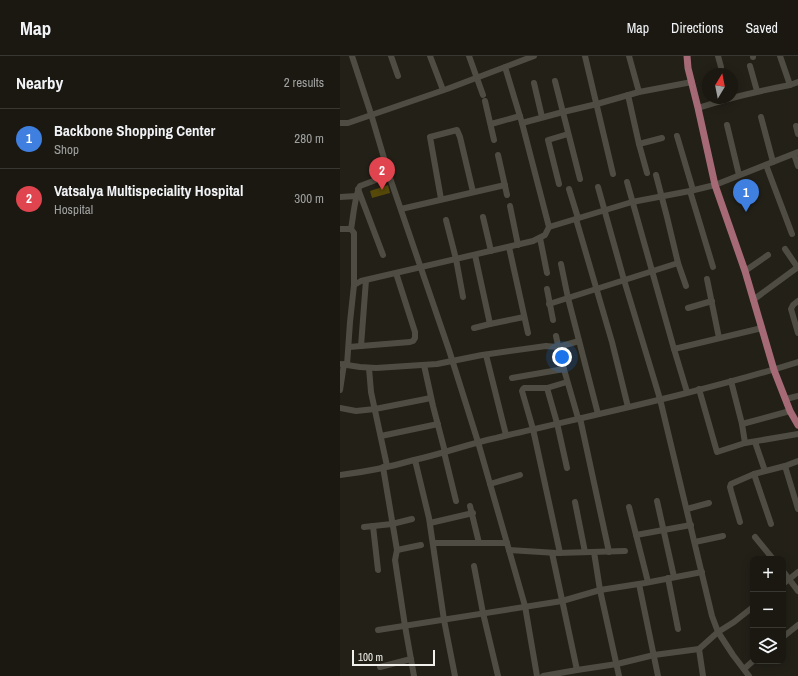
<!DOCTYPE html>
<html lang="en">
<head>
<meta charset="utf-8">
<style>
	body { margin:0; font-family:"Archivo Narrow",sans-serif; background:#27251f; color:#f1f3f6 }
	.controls { position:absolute; right:12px; bottom:12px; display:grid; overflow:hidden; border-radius:8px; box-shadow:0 2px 10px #0003 }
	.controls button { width:36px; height:36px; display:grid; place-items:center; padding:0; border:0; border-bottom:1px solid #383731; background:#1a1811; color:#f1f3f6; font:20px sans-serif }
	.compass { position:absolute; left:362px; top:12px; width:36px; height:36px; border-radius:50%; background:#1a1811; box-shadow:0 2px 10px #0003; rotate:10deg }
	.scale { position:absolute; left:12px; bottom:10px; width:83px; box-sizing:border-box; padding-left:4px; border:2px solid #f2f0ea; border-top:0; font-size:11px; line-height:14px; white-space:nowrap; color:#f2f0ea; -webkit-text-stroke:3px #222017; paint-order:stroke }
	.you { position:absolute; left:222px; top:301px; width:14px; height:14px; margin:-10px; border:3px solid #fff; border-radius:50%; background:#1a73e8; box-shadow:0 0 0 6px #1a73e833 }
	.badge { display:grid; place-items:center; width:26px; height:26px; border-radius:50%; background:#1a73e8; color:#fff; font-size:13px; font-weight:700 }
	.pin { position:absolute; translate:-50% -33px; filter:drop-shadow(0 1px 2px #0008) }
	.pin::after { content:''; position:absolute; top:21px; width:14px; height:12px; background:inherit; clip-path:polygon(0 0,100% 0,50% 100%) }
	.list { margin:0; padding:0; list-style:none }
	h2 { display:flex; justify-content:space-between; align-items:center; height:52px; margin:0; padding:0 16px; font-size:17px }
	h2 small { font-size:13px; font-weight:400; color:#9fa09f }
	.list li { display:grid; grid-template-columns:26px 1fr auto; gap:12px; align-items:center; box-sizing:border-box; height:60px; padding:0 16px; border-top:1px solid #383731 }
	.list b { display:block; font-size:15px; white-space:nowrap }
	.list p { margin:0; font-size:13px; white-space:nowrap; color:#9fa09f }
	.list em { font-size:13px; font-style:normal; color:#9fa09f }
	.icon { flex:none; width:22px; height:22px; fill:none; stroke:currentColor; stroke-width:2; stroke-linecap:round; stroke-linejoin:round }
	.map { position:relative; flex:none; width:458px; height:620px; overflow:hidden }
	header { display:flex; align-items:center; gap:24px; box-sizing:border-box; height:56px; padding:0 20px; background:#1a1811; border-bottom:1px solid #383731 }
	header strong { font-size:19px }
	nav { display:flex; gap:22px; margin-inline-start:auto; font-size:14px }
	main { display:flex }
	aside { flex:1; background:#1a1811 }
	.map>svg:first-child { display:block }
</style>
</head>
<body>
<header>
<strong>Map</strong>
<nav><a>Map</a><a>Directions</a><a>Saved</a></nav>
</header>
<main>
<aside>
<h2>Nearby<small>2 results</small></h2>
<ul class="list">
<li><span class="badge" style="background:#3f7fe0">1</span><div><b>Backbone Shopping Center</b><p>Shop</p></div><em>280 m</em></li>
<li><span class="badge" style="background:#e0444e">2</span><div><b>Vatsalya Multispeciality Hospital</b><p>Hospital</p></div><em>300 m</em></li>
</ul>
</aside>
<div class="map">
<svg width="458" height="620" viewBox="0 0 458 620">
	<rect width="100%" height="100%" fill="#222017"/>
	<path fill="#56490a" d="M48,129L50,137L32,142L30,135Z"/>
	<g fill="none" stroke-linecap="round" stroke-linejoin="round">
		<g stroke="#4f4d43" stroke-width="6">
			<path d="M12,0L31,58L49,119L109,294L138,386L185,550L197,620"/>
			<path d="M51,0L58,20"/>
			<path d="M90,0L103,34"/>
			<path d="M129,0L143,39"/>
			<path d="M245,0L273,118"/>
			<path d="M289,0L299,36"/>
			<path d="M378,0L381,11"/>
			<path d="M413,0V1"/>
			<path d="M410,10L417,35"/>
			<path d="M215,25L240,123"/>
			<path d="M194,27L202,61"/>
			<path d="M450,29L458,26"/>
			<path d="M288,39L299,88L307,117"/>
			<path d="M145,45L154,84"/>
			<path d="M358,52C388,42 419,35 450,29L440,0"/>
			<path d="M421,61L433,106"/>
			<path d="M0,67H8L107,33L194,0"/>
			<path d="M182,67L223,56L257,48L299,36L352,26"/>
			<path d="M151,68L180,60"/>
			<path d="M387,69L399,119"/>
			<path d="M456,70L458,78"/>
			<path d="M337,80L353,134"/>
			<path d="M299,88L322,82"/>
			<path d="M454,98L458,110"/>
			<path d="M158,99L167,139"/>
			<path d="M426,109L452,178"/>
			<path d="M316,119L327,161L338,207L346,230"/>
			<path d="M287,126L334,293L347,336"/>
			<path d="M219,128L208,84L228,78"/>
			<path d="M258,131L284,224L320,343L372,560L378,576L393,599L409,620"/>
			<path d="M18,133L43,199"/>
			<path d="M229,133L238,162"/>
			<path d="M350,135L373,211"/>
			<path d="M0,141L17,140"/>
			<path d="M101,143L90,81L117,74L120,81L133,136"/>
			<path d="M170,150L178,189"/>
			<path d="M61,153L165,129"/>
			<path d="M143,161L151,195"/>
			<path d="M236,163L272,286L288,351"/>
			<path d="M106,164L116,203L123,241"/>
			<path d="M209,171L292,146L350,135L375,129L458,96"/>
			<path d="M0,173H11"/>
			<path d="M200,182L207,217"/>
			<path d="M169,191L188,277"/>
			<path d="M445,193L458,212"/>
			<path d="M135,199L150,268L184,261"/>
			<path d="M221,208L228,242L258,358"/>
			<path d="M405,215L428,199"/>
			<path d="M367,223L379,282"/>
			<path d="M14,229L21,225L193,185L205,179L209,171L182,67L165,11"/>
			<path d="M207,233L213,264"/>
			<path d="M413,244L458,211"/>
			<path d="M458,245L453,249L451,253L458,277"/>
			<path d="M209,248L338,207"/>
			<path d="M348,252L372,245"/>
			<path d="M134,272L150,268"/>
			<path d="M216,280L221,303L238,362"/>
			<path d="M21,290L26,224"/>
			<path d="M9,291L70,286L73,285L75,282V276L56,217"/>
			<path d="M334,293L422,272"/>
			<path d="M146,299L166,379"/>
			<path d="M0,308L20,311L36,312L97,308L142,299L206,290L218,291L239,285"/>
			<path d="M7,309L10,266L14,229V177L11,173C13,163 15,138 20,130L49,119"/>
			<path d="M84,309L93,350L105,396"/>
			<path d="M29,312L31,336L47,410"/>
			<path d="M172,322L224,313"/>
			<path d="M391,325L402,368L405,387"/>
			<path d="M207,332L217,367L227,412"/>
			<path d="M359,333L377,396L405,387L458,378"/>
			<path d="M0,334L4,308"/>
			<path d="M446,343L458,340"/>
			<path d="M0,352L16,355L35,353L91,342"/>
			<path d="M240,362L269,496"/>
			<path d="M402,368L450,355"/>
			<path d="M41,380L98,368"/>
			<path d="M415,386L425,415"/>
			<path d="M104,396L116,445"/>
			<path d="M75,404L89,462L104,564L115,620"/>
			<path d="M445,410L458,453"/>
			<path d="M43,411L57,494L55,504L65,570L74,620"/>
			<path d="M414,418L431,468"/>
			<path d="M0,419C25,416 50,411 74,404C102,398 128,388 156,382C257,358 359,337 458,306"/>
			<path d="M150,428L180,419"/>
			<path d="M317,445L334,521"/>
			<path d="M235,446L245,496"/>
			<path d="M130,450L139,487"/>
			<path d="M289,451L308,526"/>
			<path d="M347,453L369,447"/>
			<path d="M400,466L391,435L390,431L391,428L414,418L445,410L458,405"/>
			<path d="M90,467L133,457"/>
			<path d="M33,470L38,514"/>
			<path d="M24,471L52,468L72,463"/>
			<path d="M296,479L351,469"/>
			<path d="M415,481L433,503"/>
			<path d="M355,486L383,480"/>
			<path d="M93,487H167"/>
			<path d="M57,494L81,489"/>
			<path d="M169,494L217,497L285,495"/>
			<path d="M254,496L260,534L279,620"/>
			<path d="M212,497L237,614"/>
			<path d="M220,497L193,373L182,335L183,333L184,332H207L227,326"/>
			<path d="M134,510L143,557L158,620"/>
			<path d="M443,515L458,535"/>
			<path d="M328,522L338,573"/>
			<path d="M299,528L318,620"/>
			<path d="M443,528L458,516"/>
			<path d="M38,574L222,545L260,534L305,527L362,516"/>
			<path d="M443,581L458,569"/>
			<path d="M359,593L363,620"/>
			<path d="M40,611L71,603"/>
			<path d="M404,613L413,605"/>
			<path d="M203,620L237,614L277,608L314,599L359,593L378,576L394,566L413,551"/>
		</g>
		<path stroke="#a56a75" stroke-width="7" d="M347,0L348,12L358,52L375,129L405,215L434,314L450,355L458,369"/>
	</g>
</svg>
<div class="controls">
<button>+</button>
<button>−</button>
<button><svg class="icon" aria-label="layers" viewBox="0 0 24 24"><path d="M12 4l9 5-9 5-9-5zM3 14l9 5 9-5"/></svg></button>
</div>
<svg class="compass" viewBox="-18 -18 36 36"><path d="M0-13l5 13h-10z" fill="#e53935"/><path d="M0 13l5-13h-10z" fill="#9fa09f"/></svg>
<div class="scale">100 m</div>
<div class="you"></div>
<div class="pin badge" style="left:406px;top:156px;background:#3f7fe0">1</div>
<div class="pin badge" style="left:42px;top:134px;background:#e0444e">2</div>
</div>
</main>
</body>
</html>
